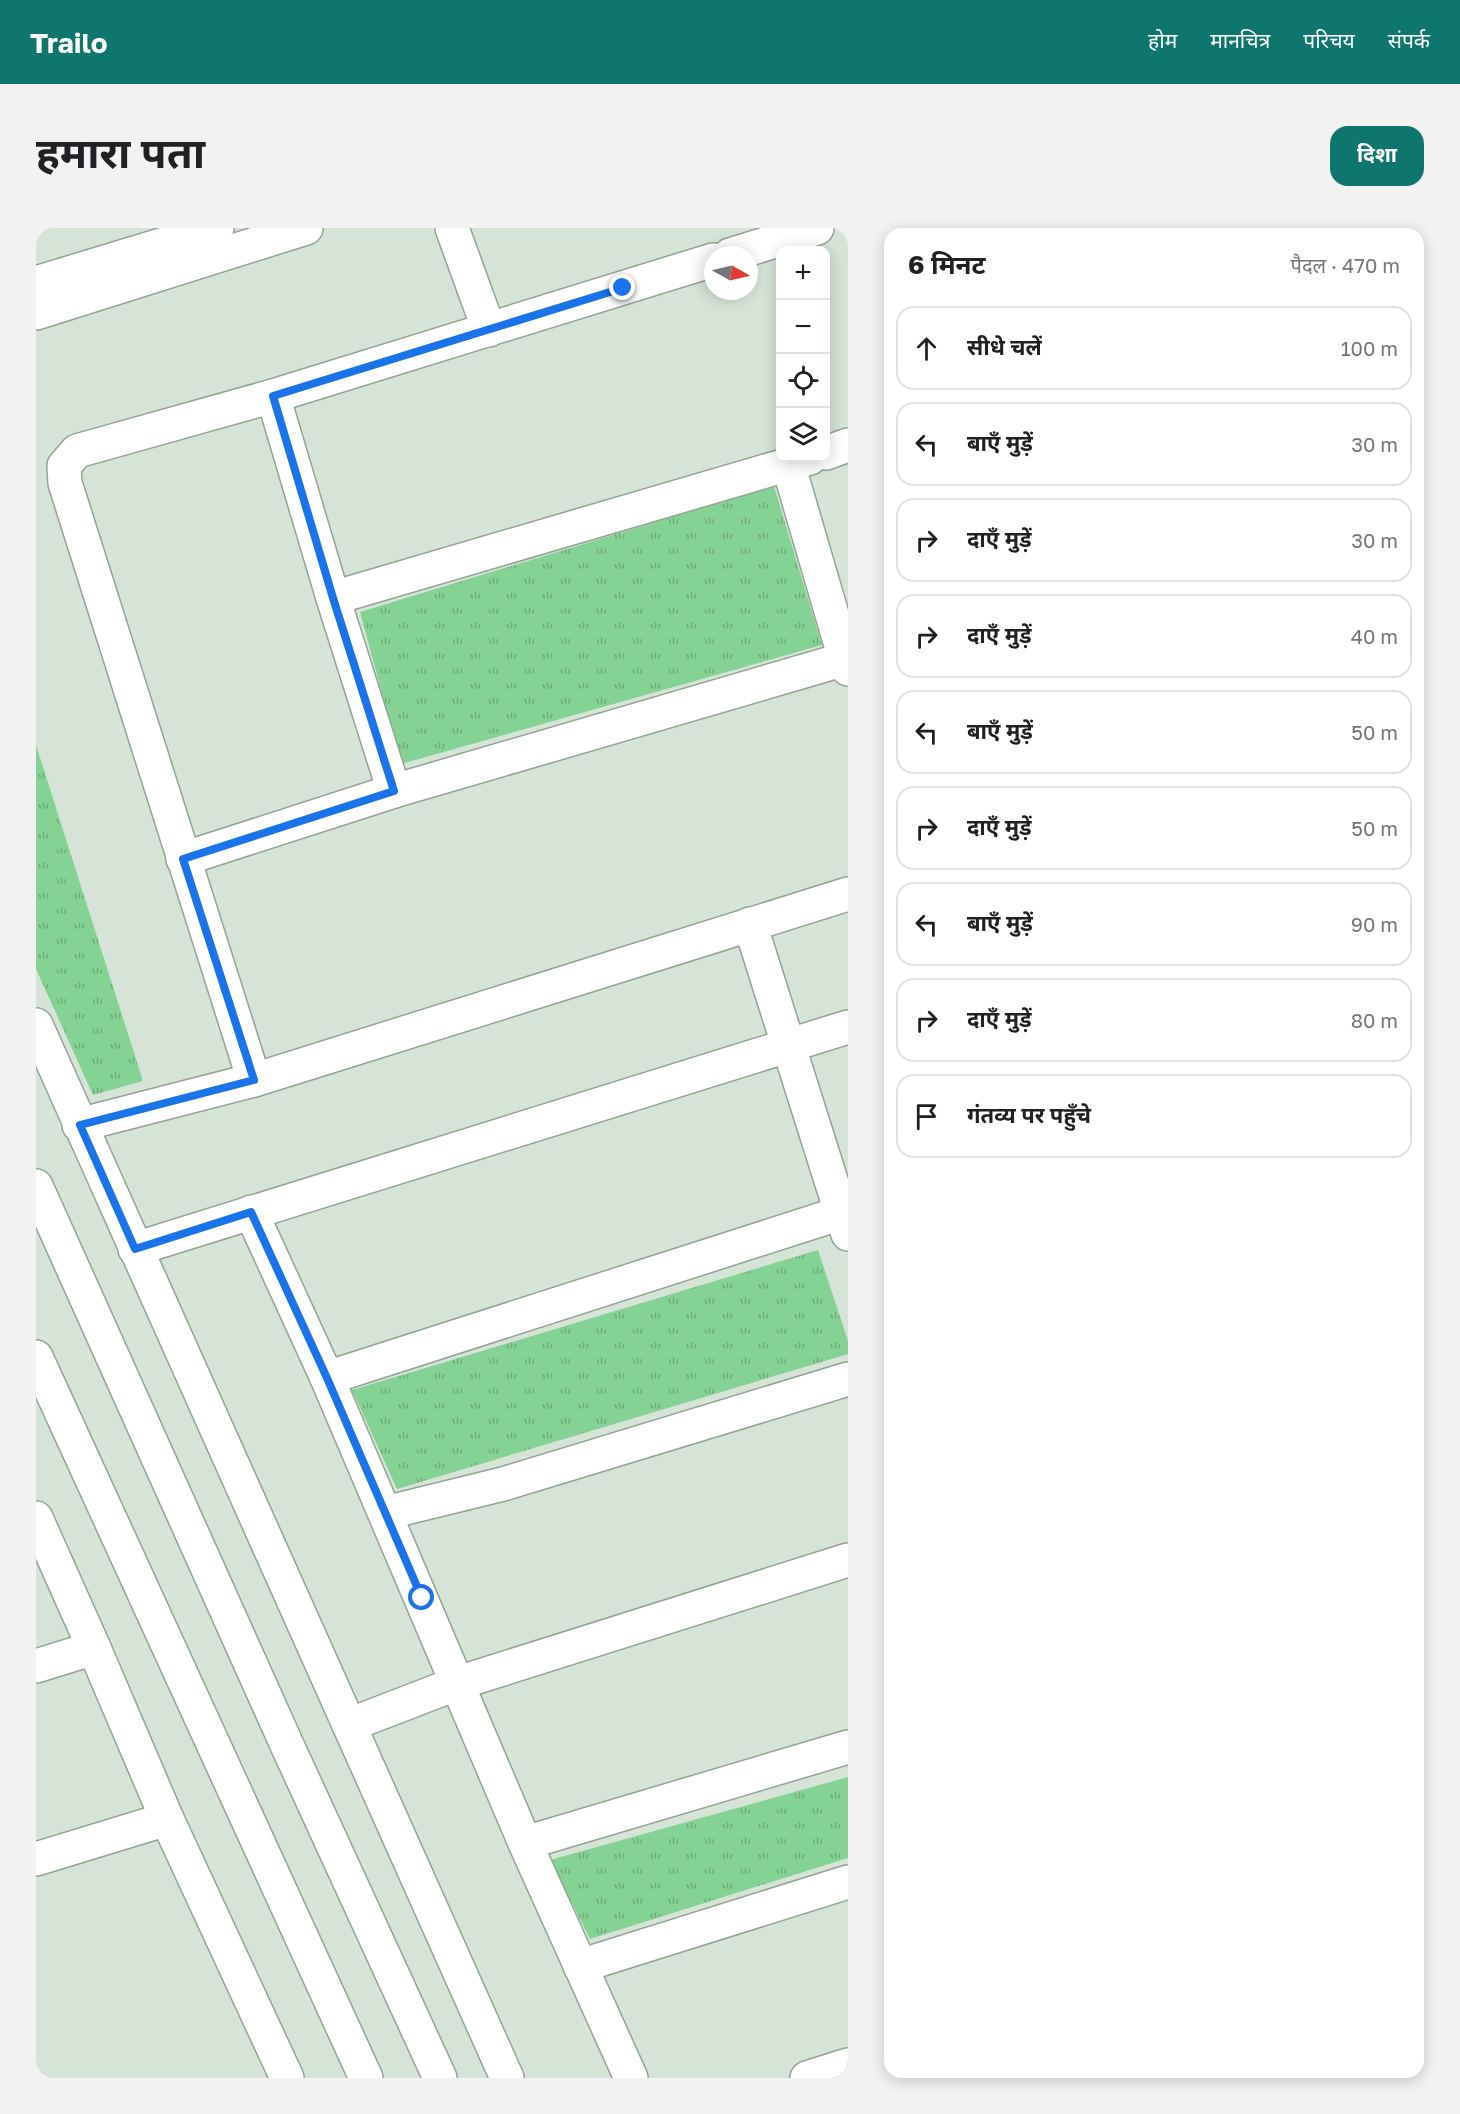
<!DOCTYPE html>
<html lang="hi">
<head>
<meta charset="utf-8">
<style>
	body { margin:0; font-family:"Golos Text","Noto Sans Devanagari",sans-serif; background:#f2f2f2; color:#202124 }
	.controls { position:absolute; right:18px; top:18px; display:grid; overflow:hidden; border-radius:12px; box-shadow:0 3px 15px #0003 }
	.controls button { width:54px; height:54px; display:grid; place-items:center; padding:0; border:0; border-bottom:2px solid #e0e0e0; background:#fff; color:#202124; font:30px sans-serif }
	.compass { position:absolute; left:668px; top:18px; width:54px; height:54px; border-radius:50%; background:#fff; box-shadow:0 3px 15px #0003; rotate:98deg }
	.stop { position:absolute; width:18px; height:18px; margin:-14px; border:4px solid #1a73e8; border-radius:50%; background:#fff }
	.stop.end { background:#1a73e8; border-color:#fff; box-shadow:0 2px 6px #0008 }
	.list { margin:0; padding:0; list-style:none }
	h2 { display:flex; justify-content:space-between; align-items:center; height:78px; margin:0; padding:0 24px; font-size:26px }
	h2 small { font-size:20px; font-weight:400; color:#757577 }
	.list li { display:grid; grid-template-columns:39px 1fr auto; gap:18px; align-items:center; box-sizing:border-box; height:84px; margin:0 12px 12px; padding:0 12px; border:2px solid #e0e0e0; border-radius:18px }
	.list b { display:block; font-size:22px; white-space:nowrap }
	.list em { font-size:20px; font-style:normal; color:#757577 }
	.icon { flex:none; width:33px; height:33px; fill:none; stroke:currentColor; stroke-width:2; stroke-linecap:round; stroke-linejoin:round }
	.map { position:relative; flex:none; width:812px; height:1850px; overflow:hidden; border-radius:18px }
	header { display:flex; align-items:center; gap:36px; box-sizing:border-box; height:84px; padding:0 30px; background:#0f766e; color:#fff }
	header strong { font-size:28px }
	nav { display:flex; gap:33px; margin-inline-start:auto; font-size:21px }
	.intro { display:flex; align-items:center; justify-content:space-between; box-sizing:border-box; height:144px; padding:0 36px }
	h1 { margin:0; font-size:42px }
	.button { padding:15px 27px; border-radius:18px; background:#0f766e; color:#fff; font-size:21px; font-weight:700 }
	main { display:flex; gap:36px; padding:0 36px }
	aside { flex:1; background:#fff; border-radius:18px; box-shadow:0 3px 15px #0003 }
	.map>svg:first-child { display:block }
</style>
</head>
<body>
<header>
<strong>Trailo</strong>
<nav><a>होम</a><a>मानचित्र</a><a>परिचय</a><a>संपर्क</a></nav>
</header>
<div class="intro"><h1>हमारा पता</h1><a class="button">दिशा</a></div>
<main>
<div class="map">
<svg width="812" height="1850" viewBox="0 0 812 1850">
	<defs>
		<pattern id="park-tufts" width="24" height="20" patternUnits="userSpaceOnUse" patternTransform="scale(1.5)"><rect width="24" height="20" fill="#85d394"/><path d="M3 7l-1-3M5 7V3M7 7l1-3M15 17l-1-3M17 17v-4M19 17l1-3" fill="none" stroke="#6eac7a"/></pattern>
	</defs>
	<rect width="100%" height="100%" fill="#d5e4d7"/>
	<g fill="url(#park-tufts)">
		<path d="M738,258L786,417L365,536L324,384Z"/>
		<path d="M0,517L107,853L57,867L0,741Z"/>
		<path d="M782,1022L812,1113V1126L361,1261L316,1162Z"/>
		<path d="M812,1549V1630L554,1711L514,1632Z"/>
	</g>
	<g fill="none" stroke-linecap="round" stroke-linejoin="round">
		<g stroke="#95a397" stroke-width="36">
			<g id="minor">
				<path d="M416,0L453,102"/>
				<path d="M694,27L781,0"/>
				<path d="M0,55L181,0"/>
				<path d="M0,85L270,0"/>
				<path d="M237,168L297,370L358,563"/>
				<path d="M790,225L812,217"/>
				<path d="M752,236L812,441"/>
				<path d="M297,370L774,230"/>
				<path d="M147,631L358,563L809,431"/>
				<path d="M714,696L812,1006"/>
				<path d="M0,797L471,1850"/>
				<path d="M218,852L29,255L28,238L41,223L237,168L677,32"/>
				<path d="M43,897L218,852L812,666"/>
				<path d="M0,958L251,1517L404,1850"/>
				<path d="M215,984L291,1150L489,1615L595,1850"/>
				<path d="M99,1021L812,799"/>
				<path d="M0,1129L330,1850"/>
				<path d="M291,1150L805,985"/>
				<path d="M349,1285L467,1256L812,1151"/>
				<path d="M0,1290L58,1420L131,1591L251,1850"/>
				<path d="M0,1438L58,1420"/>
				<path d="M313,1497L422,1455L812,1332"/>
				<path d="M489,1615L812,1519"/>
				<path d="M0,1631L131,1591"/>
				<path d="M544,1738L812,1654"/>
				<path d="M771,1850L812,1837"/>
			</g>
		</g>
		<use href="#minor" stroke="#fff" stroke-width="33"/>
	</g>
	<g fill="none" stroke-linecap="round" stroke-linejoin="round">
		<path stroke="#1a73e8" stroke-width="8" d="M386,1370L291,1150L215,984L99,1021L44,897L218,852L147,631L358,563L297,370L237,168L587,60"/>
	</g>
</svg>
<div class="controls">
<button>+</button>
<button>−</button>
<button><svg class="icon" aria-label="locate" viewBox="0 0 24 24"><circle cx="12" cy="12" r="6"/><path d="M12 2v4M12 18v4M2 12h4M18 12h4"/></svg></button>
<button><svg class="icon" aria-label="layers" viewBox="0 0 24 24"><path d="M12 4l9 5-9 5-9-5zM3 14l9 5 9-5"/></svg></button>
</div>
<svg class="compass" viewBox="-18 -18 36 36"><path d="M0-13l5 13h-10z" fill="#e53935"/><path d="M0 13l5-13h-10z" fill="#757577"/></svg>
<div class="stop" style="left:386px;top:1370px"></div>
<div class="stop end" style="left:587px;top:60px"></div>
</div>
<aside>
<h2>6 मिनट<small>पैदल · 470 m</small></h2>
<ul class="list">
<li><svg class="icon" aria-label="ahead" viewBox="0 0 24 24"><path d="M12 20V5M6 11l6-6 6 6"/></svg><div><b>सीधे चलें</b></div><em>100 m</em></li>
<li><svg class="icon" aria-label="left" viewBox="0 0 24 24"><path d="M17 20v-9H6M10 6l-5 5 5 5"/></svg><div><b>बाएँ मुड़ें</b></div><em>30 m</em></li>
<li><svg class="icon" aria-label="right" viewBox="0 0 24 24"><path d="M7 20v-9h11M14 6l5 5-5 5"/></svg><div><b>दाएँ मुड़ें</b></div><em>30 m</em></li>
<li><svg class="icon" aria-label="right" viewBox="0 0 24 24"><path d="M7 20v-9h11M14 6l5 5-5 5"/></svg><div><b>दाएँ मुड़ें</b></div><em>40 m</em></li>
<li><svg class="icon" aria-label="left" viewBox="0 0 24 24"><path d="M17 20v-9H6M10 6l-5 5 5 5"/></svg><div><b>बाएँ मुड़ें</b></div><em>50 m</em></li>
<li><svg class="icon" aria-label="right" viewBox="0 0 24 24"><path d="M7 20v-9h11M14 6l5 5-5 5"/></svg><div><b>दाएँ मुड़ें</b></div><em>50 m</em></li>
<li><svg class="icon" aria-label="left" viewBox="0 0 24 24"><path d="M17 20v-9H6M10 6l-5 5 5 5"/></svg><div><b>बाएँ मुड़ें</b></div><em>90 m</em></li>
<li><svg class="icon" aria-label="right" viewBox="0 0 24 24"><path d="M7 20v-9h11M14 6l5 5-5 5"/></svg><div><b>दाएँ मुड़ें</b></div><em>80 m</em></li>
<li><svg class="icon" aria-label="arrive" viewBox="0 0 24 24"><path d="M6 21V4h12l-3 4 3 4H6"/></svg><div><b>गंतव्य पर पहुँचे</b></div></li>
</ul>
</aside>
</main>
</body>
</html>
